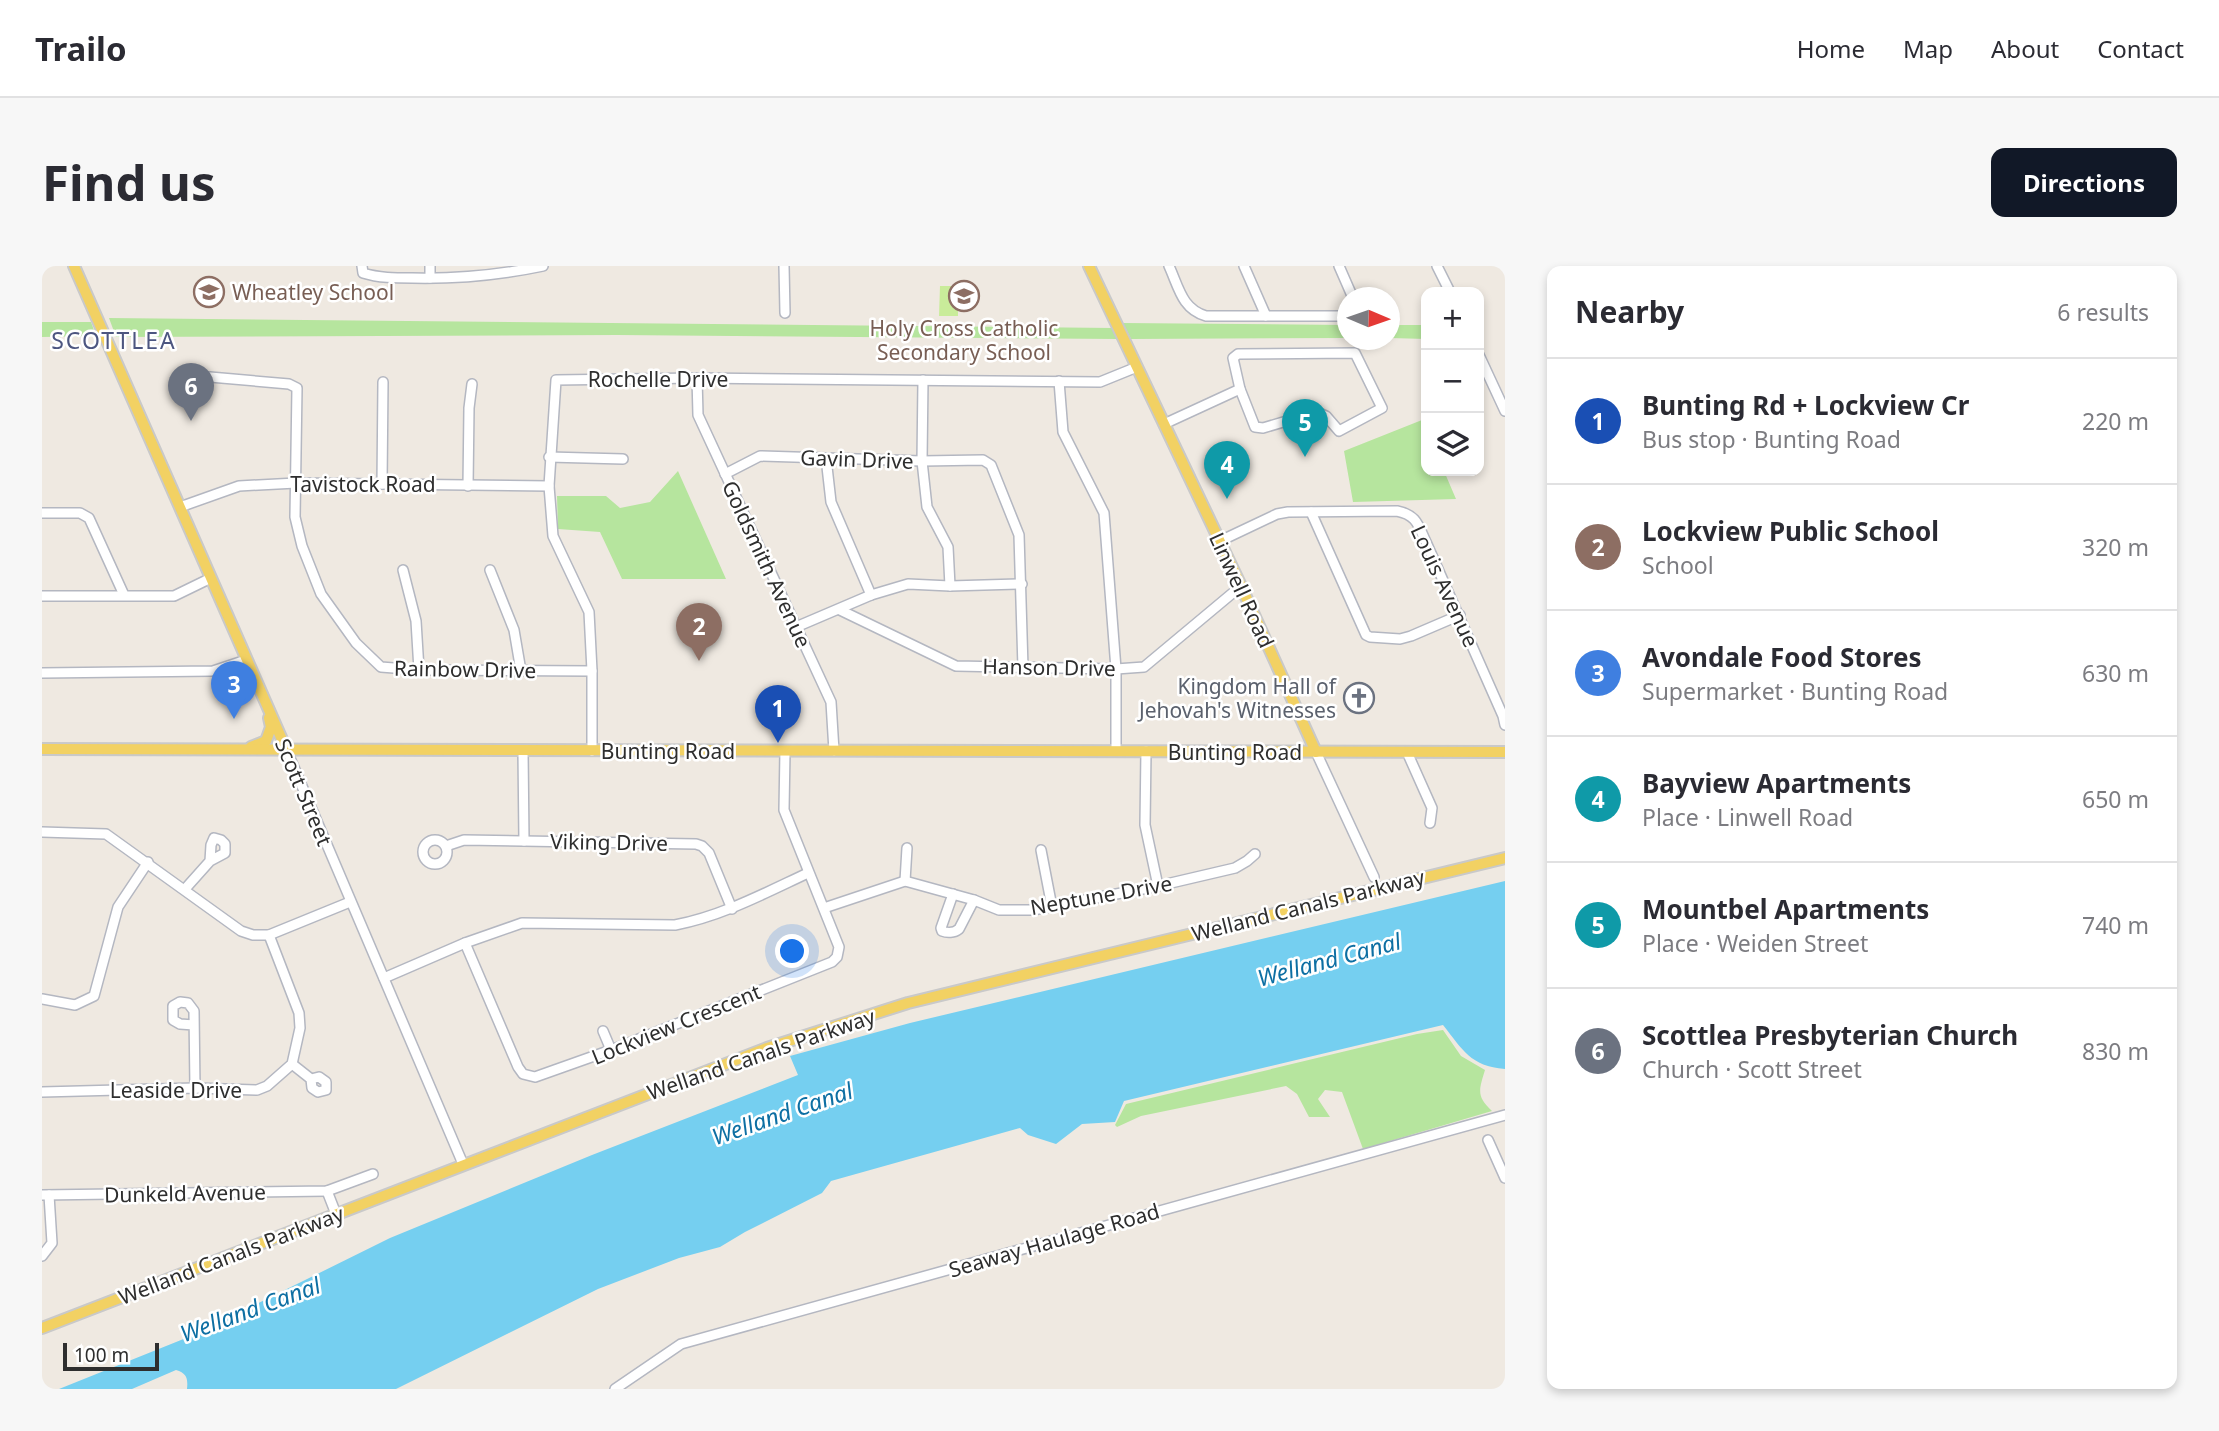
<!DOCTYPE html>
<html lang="en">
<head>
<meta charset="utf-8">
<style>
	body { margin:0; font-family:"Noto Sans",sans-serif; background:#f7f7f7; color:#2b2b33 }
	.controls { position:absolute; right:21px; top:21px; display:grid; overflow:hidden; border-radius:14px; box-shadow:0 4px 10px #0003 }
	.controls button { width:63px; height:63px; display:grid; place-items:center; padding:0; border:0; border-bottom:2px solid #e1e1e2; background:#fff; color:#2b2b33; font:35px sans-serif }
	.compass { position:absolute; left:1295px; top:21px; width:63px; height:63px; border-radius:50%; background:#fff; box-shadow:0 4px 10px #0003; rotate:92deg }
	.scale { position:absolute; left:21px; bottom:18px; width:96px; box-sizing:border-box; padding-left:7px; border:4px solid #2e2e2e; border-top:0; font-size:19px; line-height:24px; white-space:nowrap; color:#2e2e2e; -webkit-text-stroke:5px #fff; paint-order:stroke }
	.you { position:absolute; left:751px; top:686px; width:24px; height:24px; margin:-18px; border:5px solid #fff; border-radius:50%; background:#1a73e8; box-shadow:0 0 0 10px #1a73e833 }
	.badge { display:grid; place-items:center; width:46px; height:46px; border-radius:50%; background:#111827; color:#fff; font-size:23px; font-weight:700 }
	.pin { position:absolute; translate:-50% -58px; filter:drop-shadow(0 2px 4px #0008) }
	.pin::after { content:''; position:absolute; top:37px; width:24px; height:21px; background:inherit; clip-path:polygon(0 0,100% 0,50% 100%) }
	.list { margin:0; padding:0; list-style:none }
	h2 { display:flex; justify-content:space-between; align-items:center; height:91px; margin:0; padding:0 28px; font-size:30px }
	h2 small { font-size:23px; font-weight:400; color:#7c7c81 }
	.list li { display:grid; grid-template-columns:46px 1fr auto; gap:21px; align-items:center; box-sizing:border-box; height:126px; padding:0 28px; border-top:2px solid #e1e1e2 }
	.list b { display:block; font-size:26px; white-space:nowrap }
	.list p { margin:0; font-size:23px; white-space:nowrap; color:#7c7c81 }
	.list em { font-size:23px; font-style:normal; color:#7c7c81 }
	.icon { flex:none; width:38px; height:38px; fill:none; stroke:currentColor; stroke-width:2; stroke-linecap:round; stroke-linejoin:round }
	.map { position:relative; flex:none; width:1463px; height:1123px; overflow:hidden; border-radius:14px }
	header { display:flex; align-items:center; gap:42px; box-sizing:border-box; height:98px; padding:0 35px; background:#fff; border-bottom:2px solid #e1e1e2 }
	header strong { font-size:33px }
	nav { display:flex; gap:38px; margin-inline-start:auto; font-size:24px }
	.intro { display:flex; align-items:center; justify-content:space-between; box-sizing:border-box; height:168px; padding:0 42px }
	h1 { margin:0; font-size:49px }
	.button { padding:18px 32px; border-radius:14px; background:#111827; color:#fff; font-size:24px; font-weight:700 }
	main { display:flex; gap:42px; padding:0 42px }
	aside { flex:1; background:#fff; border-radius:14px; box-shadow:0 4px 10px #0003 }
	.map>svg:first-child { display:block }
</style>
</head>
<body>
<header>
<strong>Trailo</strong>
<nav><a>Home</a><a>Map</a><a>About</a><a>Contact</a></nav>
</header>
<div class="intro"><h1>Find us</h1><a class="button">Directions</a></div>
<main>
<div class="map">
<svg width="1463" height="1123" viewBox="0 0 1463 1123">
	<rect width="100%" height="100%" fill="#efe9e1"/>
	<g fill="#b6e59e">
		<path d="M67,52L1072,62L1076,73L575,69L74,71Z"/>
		<path d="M0,56H49L54,70L0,71Z"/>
		<path d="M1081,57L1305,59V72L1089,73Z"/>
		<path d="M1348,59H1384V73L1348,72Z"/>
		<path d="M1380,154L1384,164V205H1402L1414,233L1311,236L1302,185Z"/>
		<path d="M636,205L684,313H580L558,266L516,263L515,230H564L578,242L608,236Z"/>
		<path d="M1401,764L1419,790L1443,804C1437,824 1434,830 1450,845L1321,883L1300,826L1283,824L1276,833L1288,851H1267L1255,828L1244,820L1099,850L1075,861L1073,859L1084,838L1375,768Z"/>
	</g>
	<path fill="#c9ec9a" d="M898,20H916V50H897Z"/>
	<path fill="#75cff0" d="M1463,615V803C1428,800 1421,784 1401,759L1082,835L1073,856L1040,858L1014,878L986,869L978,862L789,915L780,927L703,966L678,981L637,992L556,1023L354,1123H145C146,1113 145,1107 134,1104L90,1123H17L154,1068L348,972L550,889L756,809L748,790L868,757Z"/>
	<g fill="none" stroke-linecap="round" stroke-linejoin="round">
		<g stroke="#b4b7c1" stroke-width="12">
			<g id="minor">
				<path d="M320,0L321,7C337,12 353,12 370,12C414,13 458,9 501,0"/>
				<path d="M742,0L743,47"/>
				<path d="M1127,0C1137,22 1140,43 1164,50H1306"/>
				<path d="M1202,0L1224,50"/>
				<path d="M1297,0L1311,32"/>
				<path d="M1395,0L1408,26"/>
				<path d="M388,12V0"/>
				<path d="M1313,87L1340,142L1297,165L1284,150L1275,146L1221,162L1213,161L1198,123L1191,92L1196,88Z"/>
				<path d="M1437,89L1463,145"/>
				<path d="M168,111L247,118L255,122L253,251L260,280L279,328L314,377L339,401L377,404L550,405"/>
				<path d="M655,112L656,149L789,436L792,485"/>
				<path d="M881,114L880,195L885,241L906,281L908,320"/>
				<path d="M1017,115L1021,166L1062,247L1074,403V485"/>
				<path d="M1122,158L1198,123"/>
				<path d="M507,191L581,193"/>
				<path d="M784,192L789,236L829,329"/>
				<path d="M683,208L718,190L880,195L941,194L949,199L977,269L981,402"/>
				<path d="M340,218L341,116"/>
				<path d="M426,220L427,142L430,118"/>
				<path d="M138,241L197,220L254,217L507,220"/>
				<path d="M1269,246L1324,369L1328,371L1358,373L1369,370L1418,349"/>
				<path d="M0,247H38L47,252L82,329"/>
				<path d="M1178,275L1235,248L1246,246L1355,245C1375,249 1376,259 1384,276L1461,450L1463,459"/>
				<path d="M361,304L374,355L377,404"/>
				<path d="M448,304L472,364L479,405"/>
				<path d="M0,330H132L169,312"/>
				<path d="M798,344L914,400L1074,403L1102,401L1199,320"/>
				<path d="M754,361L829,329L866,318L908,320L980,318"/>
				<path d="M0,407L171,405L204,394"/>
				<path d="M245,485L421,898"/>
				<path d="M481,485L482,575"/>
				<path d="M550,485V405L547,346L511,270L507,220L514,114L655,112L1058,116L1095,101"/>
				<path d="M1104,485L1103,559L1116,620"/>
				<path d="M1274,486L1332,611"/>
				<path d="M1365,486L1390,542L1388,557"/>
				<path d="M0,566L64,568L199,665L211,669H227L308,636"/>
				<circle cx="393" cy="586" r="12"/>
				<path d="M404,580L422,574L654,578L660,580L667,587L690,643"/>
				<path d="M999,584L1010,641"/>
				<path d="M863,615L865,582"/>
				<path d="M143,623L168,595L183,587V578L179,574L172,572L169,579L168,595"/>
				<path d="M911,628L899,662L900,665C905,667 912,667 917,663L932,634"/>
				<path d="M782,642L863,615L932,634L957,644H991L1116,620L1193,602L1205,595L1213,588"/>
				<path d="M423,677L476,801L481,808L493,811L569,784L790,696L795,691L797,681L742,544L743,485"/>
				<path d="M342,712L423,677L480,657L633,659C680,650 723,627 766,607"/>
				<path d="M0,733L33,739L52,730L76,641L106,596"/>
				<path d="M152,759L138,758L131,754V740L138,736L146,737L152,745L153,822"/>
				<path d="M561,765L569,784"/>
				<path d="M250,798L269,813L277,811L284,816V824L276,826L270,822L269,813"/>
				<path d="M0,826L153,822L215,824L225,820L250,798L258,762L257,747L227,669"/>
				<path d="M1446,874L1463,912"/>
				<path d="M285,925L294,948"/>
				<path d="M0,929L285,925L331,908"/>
				<path d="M0,990L10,977L7,929"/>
				<path d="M573,1123L639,1078L1463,849"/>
			</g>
		</g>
		<g stroke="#c9c9c9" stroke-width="14">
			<g id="major">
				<path d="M32,0L245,485"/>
				<path d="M1047,0L1199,320L1274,486"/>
				<path d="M209,481L224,475L229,461L227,452"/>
				<path d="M0,483L1463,486"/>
				<path d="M0,1062L725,782L866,737L1463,592"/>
			</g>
		</g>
		<use href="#minor" stroke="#fff" stroke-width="9"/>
		<use href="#major" stroke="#f2d163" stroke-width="10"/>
	</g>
	<defs>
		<g id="school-ring" transform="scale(1.575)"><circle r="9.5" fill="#fff" stroke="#8d6e63" stroke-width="1.5"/><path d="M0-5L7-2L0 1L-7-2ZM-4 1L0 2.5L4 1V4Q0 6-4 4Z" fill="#8d6e63"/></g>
		<g id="church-ring" transform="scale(1.575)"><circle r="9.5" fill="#fff" stroke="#6b7280" stroke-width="1.5"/><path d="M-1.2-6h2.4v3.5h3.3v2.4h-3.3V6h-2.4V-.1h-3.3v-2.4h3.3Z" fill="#6b7280"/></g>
	</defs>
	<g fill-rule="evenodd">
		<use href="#school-ring" x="167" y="26"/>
		<use href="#school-ring" x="922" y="30"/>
		<use href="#church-ring" x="1317" y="432"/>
	</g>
	<g text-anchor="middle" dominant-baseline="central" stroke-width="5" stroke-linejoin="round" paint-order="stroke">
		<g font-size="21" fill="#785e54" stroke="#fff" text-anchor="start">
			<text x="190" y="26">Wheatley School</text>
			<text x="922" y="62" text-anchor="middle">Holy Cross Catholic<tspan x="922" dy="24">Secondary School</tspan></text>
		</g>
		<g font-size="21" fill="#2e2e2e" stroke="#fff">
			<text x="616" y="113">Rochelle Drive</text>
			<text transform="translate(815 193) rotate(2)">Gavin Drive</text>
			<text x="321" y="218">Tavistock Road</text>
			<text transform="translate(725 298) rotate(65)">Goldsmith Avenue</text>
			<text transform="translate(1403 320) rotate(65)">Louis Avenue</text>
			<text transform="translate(1200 324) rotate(65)">Linwell Road</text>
			<text transform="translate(1007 401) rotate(1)">Hanson Drive</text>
			<text transform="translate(423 403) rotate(1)">Rainbow Drive</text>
			<text x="626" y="485">Bunting Road</text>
			<text x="1193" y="486">Bunting Road</text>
			<text transform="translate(262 526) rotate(67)">Scott Street</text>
			<text transform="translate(567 576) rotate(1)">Viking Drive</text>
			<text transform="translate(1059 629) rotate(-10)">Neptune Drive</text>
			<text transform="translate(1266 639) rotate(-14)">Welland Canals Parkway</text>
			<text transform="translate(634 758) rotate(-22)">Lockview Crescent</text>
			<text transform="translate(719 788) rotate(-19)">Welland Canals Parkway</text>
			<text x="134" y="824">Leaside Drive</text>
			<text transform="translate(143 927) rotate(-1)">Dunkeld Avenue</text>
			<text transform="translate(1012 974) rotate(-16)">Seaway Haulage Road</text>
			<text transform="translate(189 989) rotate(-21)">Welland Canals Parkway</text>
		</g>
		<g font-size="21" fill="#5b616d" stroke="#fff" text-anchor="end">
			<text x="1294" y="420">Kingdom Hall of<tspan x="1294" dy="24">Jehovah's Witnesses</tspan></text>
		</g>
		<g font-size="23" letter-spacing="2" fill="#4d5680" stroke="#fff">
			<text x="72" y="74">SCOTTLEA</text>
		</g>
		<g font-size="23" font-style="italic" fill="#0d6fa3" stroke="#fff">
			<text transform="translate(1287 693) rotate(-15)">Welland Canal</text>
			<text transform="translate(740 847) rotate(-19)">Welland Canal</text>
			<text transform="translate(208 1043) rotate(-20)">Welland Canal</text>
		</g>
	</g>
</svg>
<div class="controls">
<button>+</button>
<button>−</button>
<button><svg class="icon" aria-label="layers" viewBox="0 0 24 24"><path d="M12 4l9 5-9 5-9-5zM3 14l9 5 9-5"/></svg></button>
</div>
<svg class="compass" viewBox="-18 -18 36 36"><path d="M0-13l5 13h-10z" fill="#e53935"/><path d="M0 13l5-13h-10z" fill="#7c7c81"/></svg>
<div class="scale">100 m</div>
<div class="you"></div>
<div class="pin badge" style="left:736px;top:477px;background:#1a4fb4">1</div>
<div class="pin badge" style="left:657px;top:395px;background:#8d6e63">2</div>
<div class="pin badge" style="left:192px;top:453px;background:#3f7fe0">3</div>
<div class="pin badge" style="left:1185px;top:233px;background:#0f9aa8">4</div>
<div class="pin badge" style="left:1263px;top:191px;background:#0f9aa8">5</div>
<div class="pin badge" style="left:149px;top:155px;background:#6b7280">6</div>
</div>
<aside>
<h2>Nearby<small>6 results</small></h2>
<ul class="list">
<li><span class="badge" style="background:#1a4fb4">1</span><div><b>Bunting Rd + Lockview Cr</b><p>Bus stop · Bunting Road</p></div><em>220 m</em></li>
<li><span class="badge" style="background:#8d6e63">2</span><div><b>Lockview Public School</b><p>School</p></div><em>320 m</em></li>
<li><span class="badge" style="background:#3f7fe0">3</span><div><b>Avondale Food Stores</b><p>Supermarket · Bunting Road</p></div><em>630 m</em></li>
<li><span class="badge" style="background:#0f9aa8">4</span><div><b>Bayview Apartments</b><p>Place · Linwell Road</p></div><em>650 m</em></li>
<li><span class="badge" style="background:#0f9aa8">5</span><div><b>Mountbel Apartments</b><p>Place · Weiden Street</p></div><em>740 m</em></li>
<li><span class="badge" style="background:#6b7280">6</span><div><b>Scottlea Presbyterian Church</b><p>Church · Scott Street</p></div><em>830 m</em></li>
</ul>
</aside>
</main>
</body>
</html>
